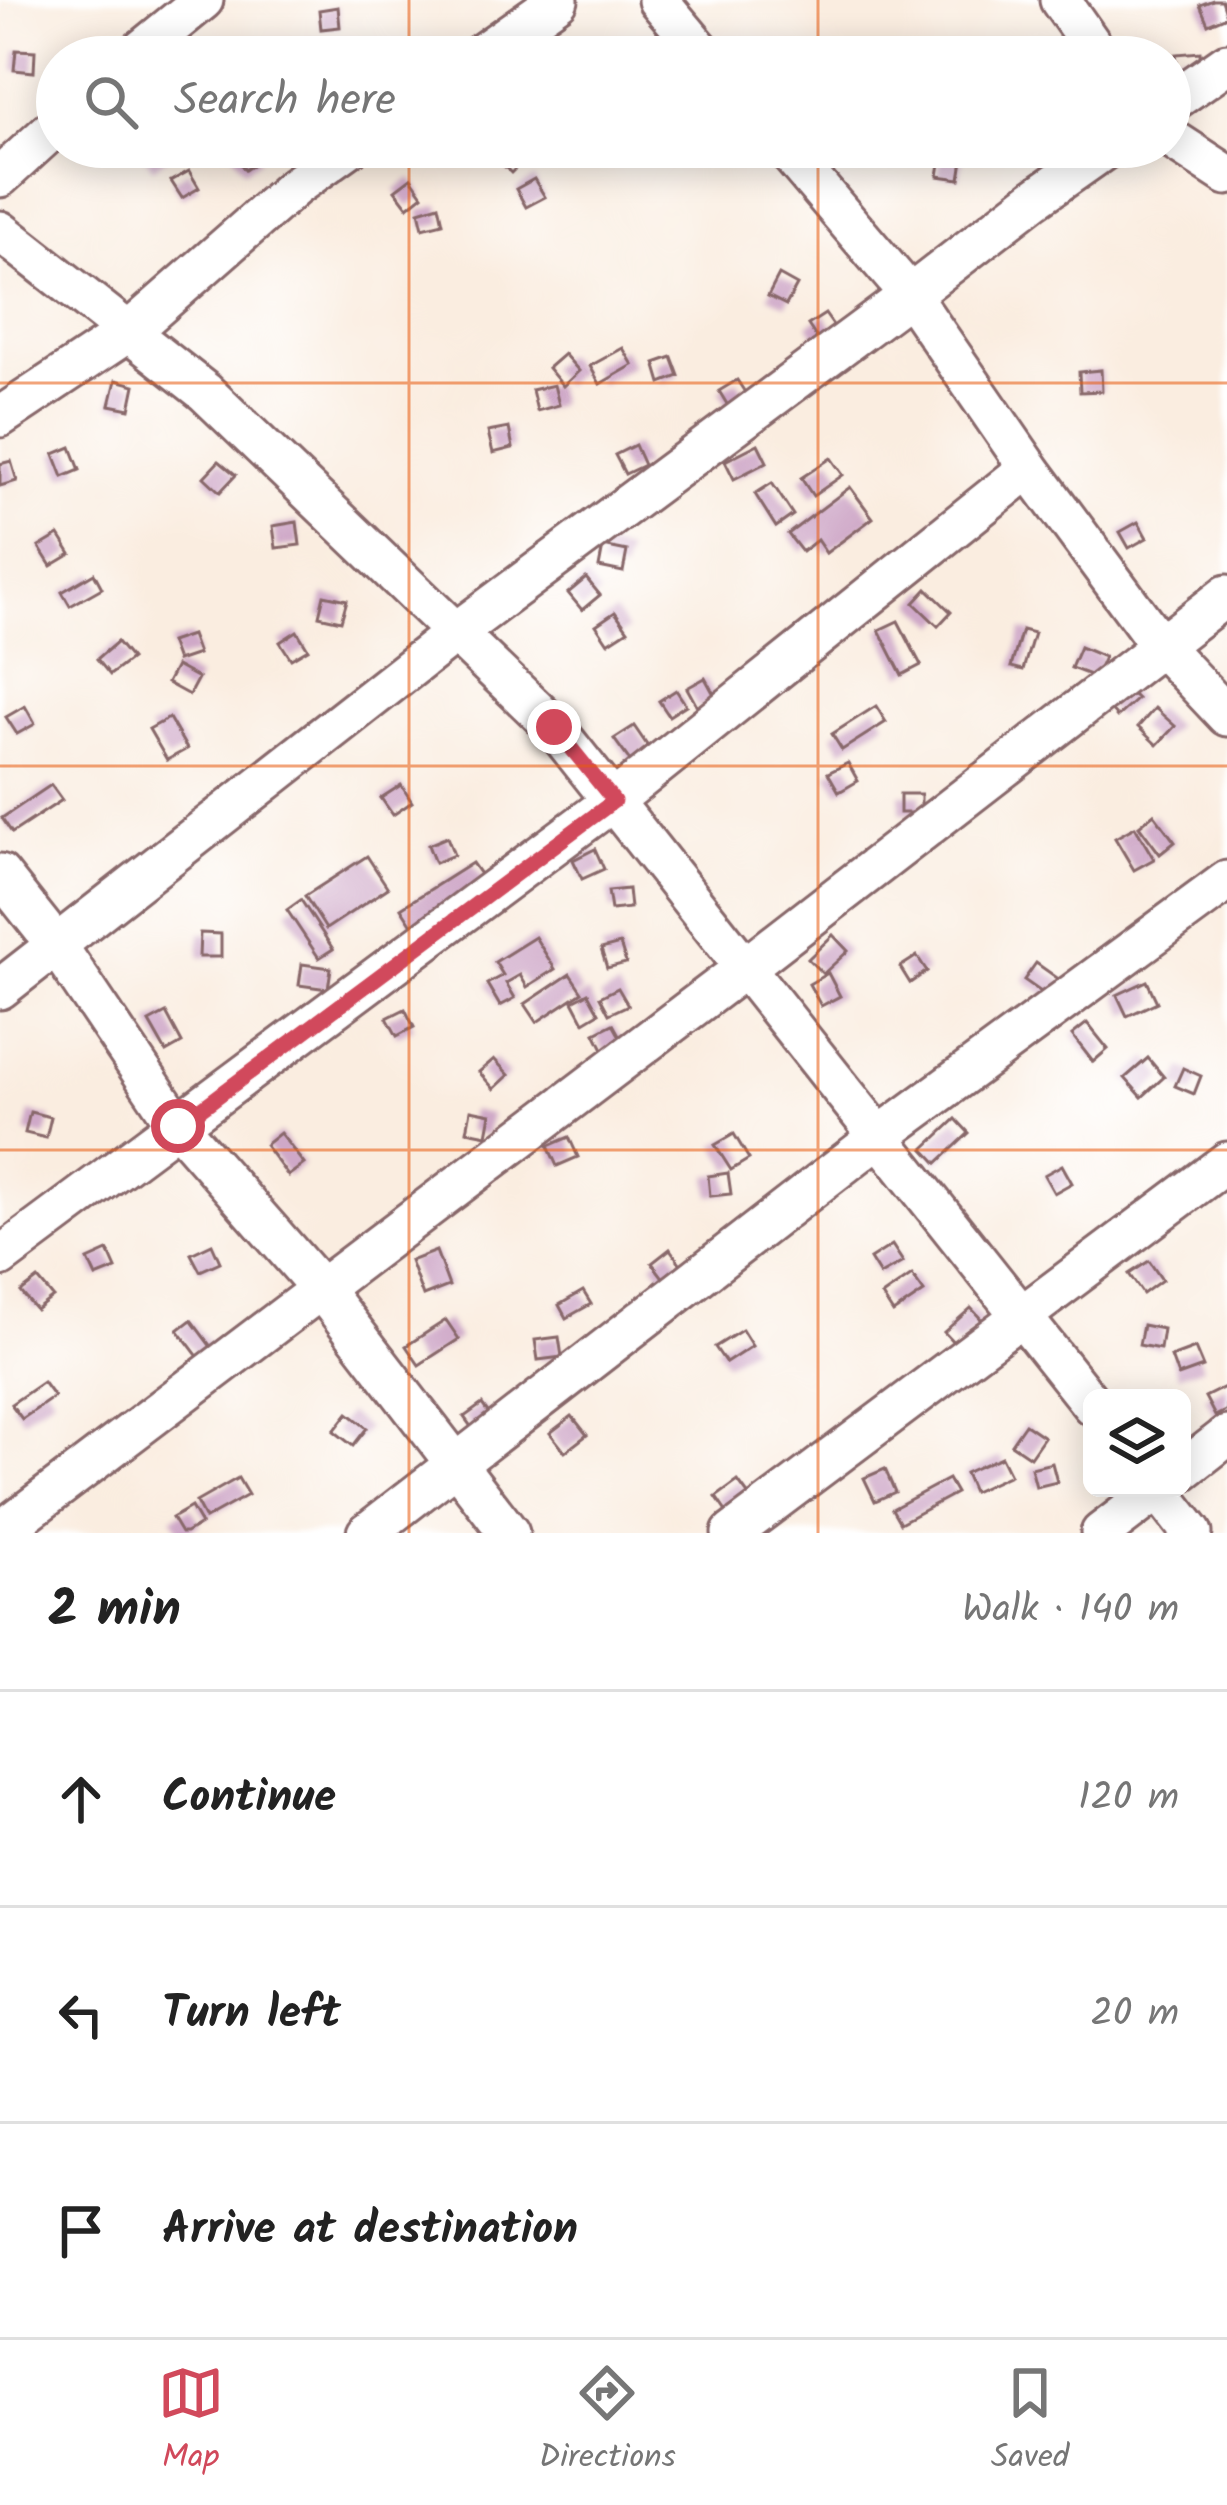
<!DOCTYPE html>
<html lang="en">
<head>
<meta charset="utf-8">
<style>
	body { margin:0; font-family:Kalam,sans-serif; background:#f2f2f2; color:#222 }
	.controls { position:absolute; right:36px; bottom:36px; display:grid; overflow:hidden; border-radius:18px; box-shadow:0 6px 30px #0003 }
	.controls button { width:108px; height:108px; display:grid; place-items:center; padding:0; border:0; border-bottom:3px solid #e0e0e0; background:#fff; color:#222; font:60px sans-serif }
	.stop { position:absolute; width:36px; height:36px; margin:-27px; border:9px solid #d1495b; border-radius:50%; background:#fff }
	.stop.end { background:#d1495b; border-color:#fff; box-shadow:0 3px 12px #0008 }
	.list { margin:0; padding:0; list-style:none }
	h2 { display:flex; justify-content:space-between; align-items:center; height:156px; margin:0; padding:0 48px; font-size:51px }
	h2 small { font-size:39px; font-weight:400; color:#767676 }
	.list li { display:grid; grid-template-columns:78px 1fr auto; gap:36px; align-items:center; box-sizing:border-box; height:216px; padding:0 48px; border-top:3px solid #e0e0e0 }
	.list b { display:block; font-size:45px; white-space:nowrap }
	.list em { font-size:39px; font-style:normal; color:#767676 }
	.icon { flex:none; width:66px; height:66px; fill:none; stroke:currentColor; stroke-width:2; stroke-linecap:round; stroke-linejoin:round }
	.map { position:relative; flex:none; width:1227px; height:1533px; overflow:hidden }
	.search { position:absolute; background:#fff; box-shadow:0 6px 30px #0003; left:36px; right:36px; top:36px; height:132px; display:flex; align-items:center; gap:30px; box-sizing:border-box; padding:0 42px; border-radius:66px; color:#767676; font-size:45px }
	.sheet { height:804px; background:#fff }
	nav { display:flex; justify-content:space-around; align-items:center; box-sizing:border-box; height:168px; border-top:3px solid #e0e0e0; background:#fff; font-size:33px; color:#767676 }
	nav a { display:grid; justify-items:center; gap:6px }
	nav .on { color:#d1495b }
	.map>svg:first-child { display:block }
</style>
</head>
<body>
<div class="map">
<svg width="1227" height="1533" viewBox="0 0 1227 1533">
	<rect width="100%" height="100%" fill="#fff"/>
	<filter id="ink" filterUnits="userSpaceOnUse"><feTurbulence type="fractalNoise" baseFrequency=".00833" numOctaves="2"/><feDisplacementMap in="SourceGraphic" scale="24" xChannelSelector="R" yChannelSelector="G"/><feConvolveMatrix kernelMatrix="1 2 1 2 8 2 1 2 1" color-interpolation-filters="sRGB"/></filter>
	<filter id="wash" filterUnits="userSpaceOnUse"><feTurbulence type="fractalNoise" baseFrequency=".004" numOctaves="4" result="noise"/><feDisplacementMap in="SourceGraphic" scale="48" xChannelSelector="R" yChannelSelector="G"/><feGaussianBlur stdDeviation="2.7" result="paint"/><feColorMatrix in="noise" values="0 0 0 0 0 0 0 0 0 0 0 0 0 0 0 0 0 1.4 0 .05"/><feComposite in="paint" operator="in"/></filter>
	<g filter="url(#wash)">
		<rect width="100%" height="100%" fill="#faede0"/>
		<g id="blocks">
			<g fill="#cfa8c8">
				<path d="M1213,0H1222L1227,16L1208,24L1200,5Z"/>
				<path d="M338,7L340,27L321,29L319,10Z"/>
				<path d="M314,39L320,57H290L287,49Z"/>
				<rect x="1127" y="40" width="23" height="17"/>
				<path d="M16,50L35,51L34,72L14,70Z"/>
				<path d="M1200,52L1201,69L1178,71L1176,54Z"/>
				<path d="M141,147H183L153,168L139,149Z"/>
				<path d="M228,147H250L260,160L245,170Z"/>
				<path d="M503,147H515L526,158L511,173L494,156Z"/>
				<path d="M1047,147H1056L1064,168L1047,174L1038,151Z"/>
				<path d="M941,157L963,160L960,179L938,176Z"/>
				<path d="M189,171L199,188L182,198L171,181Z"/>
				<path d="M411,178L423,195L408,207L395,190Z"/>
				<path d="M534,179L545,197L526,207L516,189Z"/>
				<path d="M439,205L443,223L423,228L419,211Z"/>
				<path d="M779,275L797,285L786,305L768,296Z"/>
				<path d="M825,314L837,331L820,343L808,325Z"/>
				<path d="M623,348L633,365L600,384L590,366Z"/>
				<path d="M564,354L579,371L563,386L548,368Z"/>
				<path d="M672,357L679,376L661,383L655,363Z"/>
				<path d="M1101,370L1102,391L1080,392L1079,372Z"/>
				<path d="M116,380L135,385L130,409L110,405Z"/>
				<path d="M737,380L748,397L730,409L719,391Z"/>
				<path d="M554,385L559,405L537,411L532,390Z"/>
				<path d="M509,428L513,448L493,453L488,432Z"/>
				<path d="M758,444L767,462L734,479L725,461Z"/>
				<path d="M635,445L644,465L625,474L615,455Z"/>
				<path d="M71,447L80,470L63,477L54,454Z"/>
				<path d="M831,458L843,475L813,496L801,478Z"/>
				<path d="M11,461L17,481L0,486V464Z"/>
				<path d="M219,461L236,475L220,492L204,477Z"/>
				<path d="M772,483L793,515L776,527L755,494Z"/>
				<path d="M850,487L873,518L826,553L817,540L802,552L788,534Z"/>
				<path d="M297,522L300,545L276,548L273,526Z"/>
				<path d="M1138,522L1147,538L1129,548L1120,532Z"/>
				<path d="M59,535L71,554L51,566L39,547Z"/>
				<path d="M603,546L627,551L623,572L599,567Z"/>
				<path d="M94,573L102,588L70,606L62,592Z"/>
				<path d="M586,578L600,595L582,610L568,593Z"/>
				<path d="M927,589L951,612L938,626L914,603Z"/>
				<path d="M324,595L347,600L341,621L319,616Z"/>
				<path d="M615,612L628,630L608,643L596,625Z"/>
				<path d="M898,621L921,665L902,675L879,630Z"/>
				<path d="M1022,630L1034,633L1023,670L1011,667Z"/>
				<path d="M297,631L308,649L291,659L280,642Z"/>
				<path d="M191,635L198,654L177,661L170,642Z"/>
				<path d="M117,642L131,659L110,675L97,659Z"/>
				<path d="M1080,647L1104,657L1095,677L1071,668Z"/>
				<path d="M176,666L198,678L189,695L167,683Z"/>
				<path d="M705,678L716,698L698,708L687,688Z"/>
				<path d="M1127,689L1137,699L1117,717L1107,706Z"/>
				<path d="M676,690L686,705L669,716L659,701Z"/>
				<path d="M25,706L35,724L17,734L6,717Z"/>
				<path d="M876,706L886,722L842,750L832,734Z"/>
				<path d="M1155,708L1175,726L1157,745L1138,727Z"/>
				<path d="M169,718L187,749L167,760L149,729Z"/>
				<path d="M634,726L649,748L630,761L614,739Z"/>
				<path d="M848,763L858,781L839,792L828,773Z"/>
				<path d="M51,785L62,800L12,833L2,818Z"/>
				<path d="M401,785L412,802L393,815L381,798Z"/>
				<rect x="900" y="794" width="21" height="19"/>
				<path d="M1154,814L1175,842L1160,854L1139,826Z"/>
				<path d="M1135,827L1154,859L1134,870L1115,838Z"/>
				<path d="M447,837L454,855L435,863L428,845Z"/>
				<path d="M595,849L604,869L582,879L573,860Z"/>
				<path d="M367,856L388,888L326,929L305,896Z"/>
				<path d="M472,863L485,881L414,928L401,908Z"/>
				<path d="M628,889L630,908L611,910L608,891Z"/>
				<path d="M301,900L333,949L319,958L287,910Z"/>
				<path d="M200,933L221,934V957H199Z"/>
				<path d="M833,935L848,951L823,974L808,959Z"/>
				<path d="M535,937L555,969L527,987L520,975L506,983L515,998L500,1006L487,984L503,975L495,962Z"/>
				<path d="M620,944L626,963L607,968L601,949Z"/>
				<path d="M917,956L927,971L910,983L900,967Z"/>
				<path d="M1036,963L1063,982L1051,999L1024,980Z"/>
				<path d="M302,964L331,968L328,989L299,985Z"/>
				<path d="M828,973L840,996L821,1006L809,984Z"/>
				<path d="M570,974L582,992L537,1022L525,1004Z"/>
				<path d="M1147,981L1157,1002L1127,1016L1117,995Z"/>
				<path d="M618,988L628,1005L609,1014L600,997Z"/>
				<path d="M588,993L599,1013L584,1022L573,1001Z"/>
				<path d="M405,1009L414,1027L397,1036L387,1018Z"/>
				<path d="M166,1013L182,1043L166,1052L149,1022Z"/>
				<path d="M1087,1023L1108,1049L1093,1062L1072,1035Z"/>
				<path d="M613,1024L623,1042L604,1051L595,1033Z"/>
				<path d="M1148,1058L1164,1077L1142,1097L1125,1078Z"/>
				<path d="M494,1059L509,1075L494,1089L479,1072Z"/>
				<path d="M1183,1068L1201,1076L1194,1094L1175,1086Z"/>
				<path d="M471,1110L491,1114L487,1135L467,1131Z"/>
				<path d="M30,1112L51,1117L46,1138L25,1133Z"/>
				<path d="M956,1119L969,1133L937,1163L924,1149Z"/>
				<path d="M280,1133L304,1164L288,1176L265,1145Z"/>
				<path d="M734,1134L749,1159L731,1170L715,1145Z"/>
				<path d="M569,1137L578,1157L557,1166L548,1146Z"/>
				<path d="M1062,1165L1072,1183L1054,1193L1044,1175Z"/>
				<path d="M728,1173L731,1194L710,1196L708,1176Z"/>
				<path d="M212,1244L220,1262L200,1271L191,1254Z"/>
				<path d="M892,1245L903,1262L880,1275L870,1259Z"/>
				<path d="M670,1249L682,1266L664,1279L652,1263Z"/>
				<path d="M108,1251L116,1269L96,1277L88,1260Z"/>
				<path d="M436,1251L449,1286L423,1296L410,1261Z"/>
				<path d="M1149,1261L1162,1280L1143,1294L1129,1274Z"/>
				<path d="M912,1275L924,1292L893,1313L882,1296Z"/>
				<path d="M38,1279L53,1297L36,1310L21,1292Z"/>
				<path d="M583,1291L591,1304L566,1318L559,1305Z"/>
				<path d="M971,1308L983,1321L957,1346L944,1332Z"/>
				<path d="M191,1320L212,1348L199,1358L178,1330Z"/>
				<path d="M446,1320L459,1339L419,1365L406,1346Z"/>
				<path d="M1143,1325L1163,1329L1160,1349L1139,1345Z"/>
				<path d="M742,1330L752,1346L726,1363L715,1347Z"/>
				<path d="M559,1337L562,1357L538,1360L535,1340Z"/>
				<path d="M1195,1348L1203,1367L1178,1376L1171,1357Z"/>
				<path d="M43,1382L54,1397L22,1419L11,1404Z"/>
				<path d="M1227,1386V1410L1215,1416L1205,1397Z"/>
				<path d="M482,1404L495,1422L477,1435L464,1417Z"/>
				<path d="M348,1413L367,1428L353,1446L334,1431Z"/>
				<path d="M572,1416L587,1435L565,1452L550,1433Z"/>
				<path d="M1025,1424L1044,1437L1030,1457L1011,1444Z"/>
				<path d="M1001,1457L1010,1475L973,1492L965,1473Z"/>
				<path d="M1052,1463L1057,1482L1036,1487L1031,1468Z"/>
				<path d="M885,1469L895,1492L875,1501L864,1478Z"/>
				<path d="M238,1478L248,1495L205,1519L196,1502Z"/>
				<path d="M948,1479L956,1493L900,1523L892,1509Z"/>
				<path d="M738,1481L752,1500L729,1516L716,1497Z"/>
				<path d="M191,1507L201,1524L186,1533H181L172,1518Z"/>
			</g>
		</g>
	</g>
	<g filter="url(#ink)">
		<use href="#blocks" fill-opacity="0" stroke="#88676a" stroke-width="3"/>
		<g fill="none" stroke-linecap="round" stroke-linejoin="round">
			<g stroke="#88676a" stroke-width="45">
				<g id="minor">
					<path d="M658,0L706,57"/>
					<path d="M1060,0L1100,57"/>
					<path d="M133,57L203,0"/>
					<path d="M477,57L558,0"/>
					<path d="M1170,103L1227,63"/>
					<path d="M1170,138L1227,175"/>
					<path d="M784,147L910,295L1029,468L1160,645L1227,716"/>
					<path d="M0,177L57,125"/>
					<path d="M0,231L205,392L554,727L1092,1405"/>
					<path d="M0,417L131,330L294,187L350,147"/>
					<path d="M0,874L57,946L178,1126L322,1290L509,1533"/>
					<path d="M0,989L455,633L910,295L1034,199L1108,147"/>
					<path d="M0,1257L613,801L1029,468"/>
					<path d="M1182,1471L1227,1436"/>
					<path d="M1157,1488L1192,1533"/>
					<path d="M0,1532L746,967L1227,595"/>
					<path d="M367,1533L880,1136L1227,881"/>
					<path d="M732,1533L1227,1162"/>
					<path d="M1101,1533L1160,1488"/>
				</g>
			</g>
			<use href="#minor" stroke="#fff" stroke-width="39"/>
		</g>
	</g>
	<g fill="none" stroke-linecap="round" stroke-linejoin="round" filter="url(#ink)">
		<path stroke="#d1495b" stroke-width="15" d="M178,1126L614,801L554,727"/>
	</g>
	<path fill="none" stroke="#e8590c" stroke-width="3" stroke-opacity="0.55" d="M409,0V57M818,0V57M409,147V1533M818,147V1533M0,383H1227M0,766H1227M0,1150H1227"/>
</svg>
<div class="controls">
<button><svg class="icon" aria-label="layers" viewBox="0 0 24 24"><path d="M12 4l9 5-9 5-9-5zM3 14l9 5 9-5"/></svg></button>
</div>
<div class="stop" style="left:178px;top:1126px"></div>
<div class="stop end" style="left:554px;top:727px"></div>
<div class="search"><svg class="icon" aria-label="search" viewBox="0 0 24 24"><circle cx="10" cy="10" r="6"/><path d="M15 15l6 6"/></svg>Search here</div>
</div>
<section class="sheet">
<h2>2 min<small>Walk · 140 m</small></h2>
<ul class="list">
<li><svg class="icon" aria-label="ahead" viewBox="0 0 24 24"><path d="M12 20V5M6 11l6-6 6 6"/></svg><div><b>Continue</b></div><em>120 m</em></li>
<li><svg class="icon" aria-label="left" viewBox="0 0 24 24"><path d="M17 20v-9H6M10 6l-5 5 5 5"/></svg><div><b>Turn left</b></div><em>20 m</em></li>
<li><svg class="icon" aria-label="arrive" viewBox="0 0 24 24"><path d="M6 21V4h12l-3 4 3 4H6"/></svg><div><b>Arrive at destination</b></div></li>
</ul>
</section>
<nav>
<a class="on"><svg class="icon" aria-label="map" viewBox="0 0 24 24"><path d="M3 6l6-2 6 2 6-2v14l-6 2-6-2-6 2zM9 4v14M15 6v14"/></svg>Map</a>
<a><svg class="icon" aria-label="directions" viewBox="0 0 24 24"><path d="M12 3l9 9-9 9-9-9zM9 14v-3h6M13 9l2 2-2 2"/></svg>Directions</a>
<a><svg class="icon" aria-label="saved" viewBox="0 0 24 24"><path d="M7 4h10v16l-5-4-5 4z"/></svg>Saved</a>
</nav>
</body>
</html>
